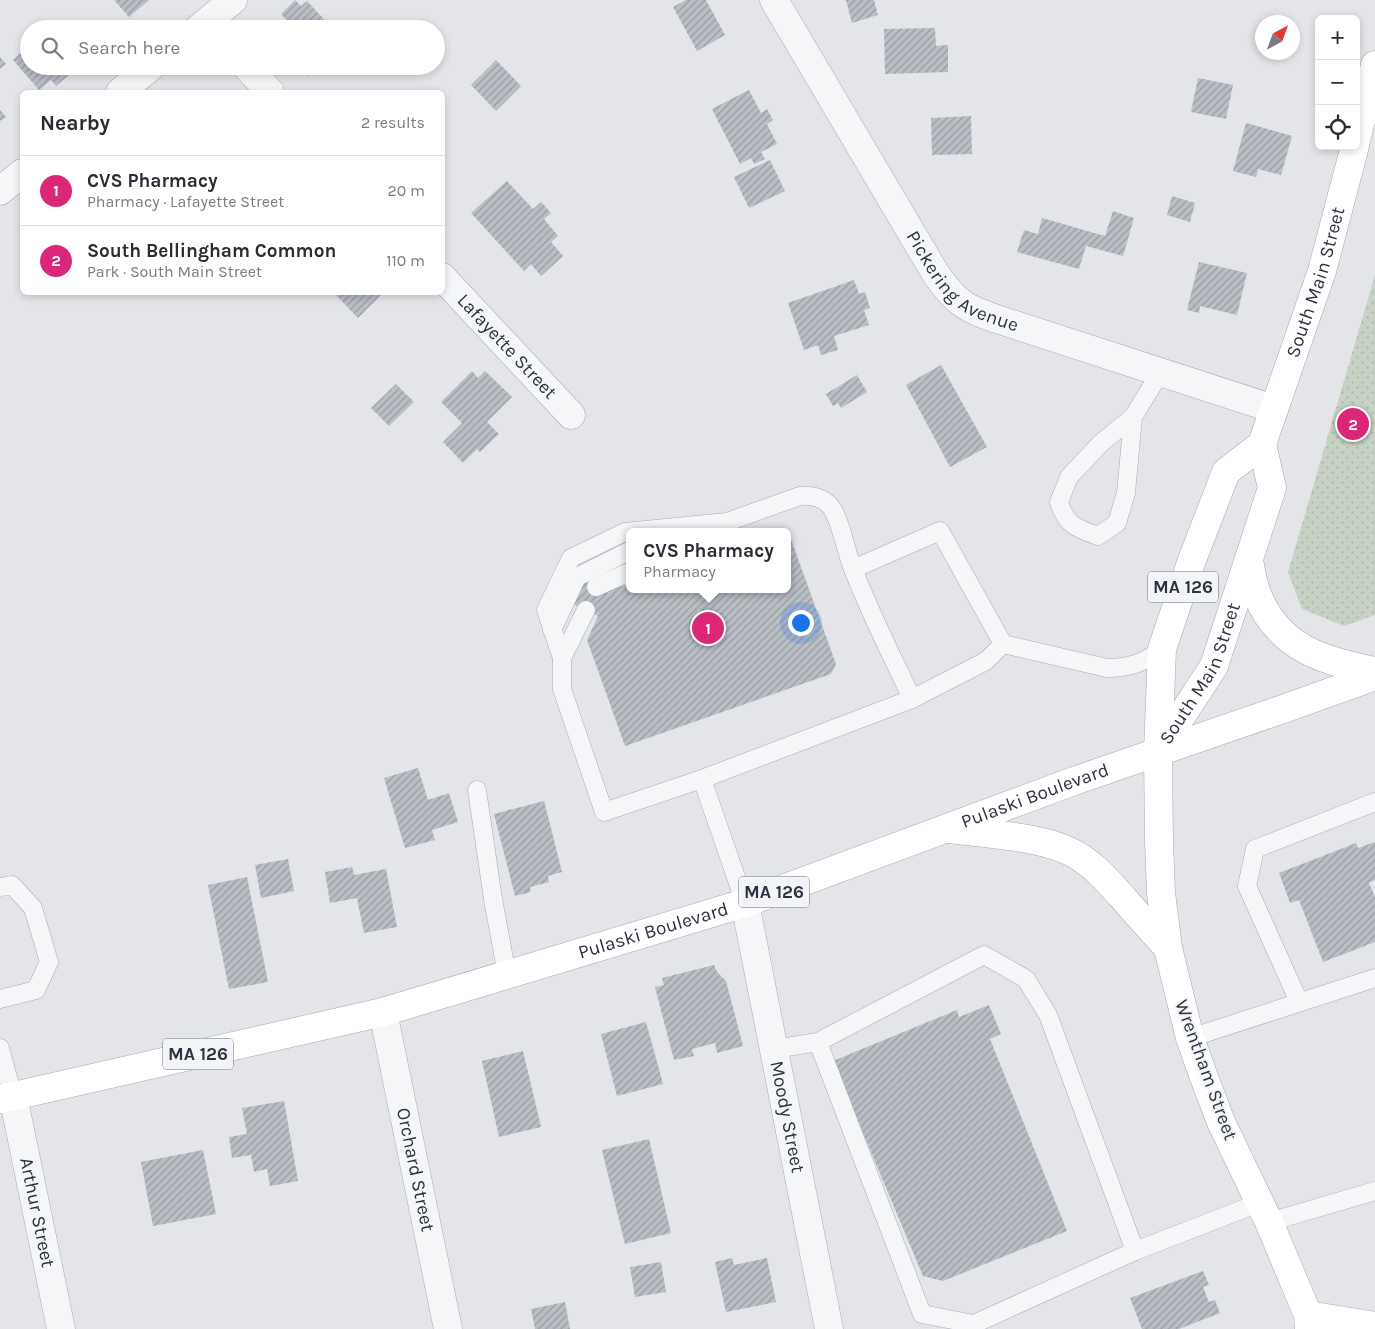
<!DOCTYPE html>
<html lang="en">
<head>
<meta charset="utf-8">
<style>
	body { margin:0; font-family:Karla,sans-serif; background:#f7f7f7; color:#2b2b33 }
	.controls { position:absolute; right:15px; top:15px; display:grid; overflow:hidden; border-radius:8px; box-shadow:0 2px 8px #0003 }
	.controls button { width:45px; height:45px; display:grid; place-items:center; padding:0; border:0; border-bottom:1px solid #e1e1e2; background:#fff; color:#2b2b33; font:25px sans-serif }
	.compass { position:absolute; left:1255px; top:15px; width:45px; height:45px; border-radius:50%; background:#fff; box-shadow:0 2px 8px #0003; rotate:41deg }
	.you { position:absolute; left:800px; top:622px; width:18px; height:18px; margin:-12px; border:4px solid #fff; border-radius:50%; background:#1a73e8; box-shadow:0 0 0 8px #1a73e833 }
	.badge { display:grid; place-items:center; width:32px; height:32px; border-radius:50%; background:#db2777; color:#fff; font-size:16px; font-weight:700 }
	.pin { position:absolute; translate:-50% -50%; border:2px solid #fff; box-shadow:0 1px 5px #0006 }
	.popup { position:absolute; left:626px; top:528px; width:165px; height:65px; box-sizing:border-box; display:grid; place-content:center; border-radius:8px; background:#fff; filter:drop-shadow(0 1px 4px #0005); font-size:16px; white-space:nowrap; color:#7c7c81 }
	.popup b { font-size:19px; color:#2b2b33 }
	.popup::after { content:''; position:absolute; left:50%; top:100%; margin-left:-10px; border:10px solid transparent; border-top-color:#fff }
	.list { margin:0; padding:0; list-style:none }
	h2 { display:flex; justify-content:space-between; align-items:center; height:65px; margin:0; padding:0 20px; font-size:21px }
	h2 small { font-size:16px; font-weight:400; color:#7c7c81 }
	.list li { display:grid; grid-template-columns:32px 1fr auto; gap:15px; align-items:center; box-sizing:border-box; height:70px; padding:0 20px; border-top:1px solid #e1e1e2 }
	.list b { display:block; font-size:19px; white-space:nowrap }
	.list p { margin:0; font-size:16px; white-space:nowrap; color:#7c7c81 }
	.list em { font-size:16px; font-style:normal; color:#7c7c81 }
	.icon { flex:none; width:28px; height:28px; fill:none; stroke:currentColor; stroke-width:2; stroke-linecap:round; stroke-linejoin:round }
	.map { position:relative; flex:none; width:1375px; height:1329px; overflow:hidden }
	.search { position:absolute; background:#fff; box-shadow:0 2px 8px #0003; left:20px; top:20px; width:425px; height:55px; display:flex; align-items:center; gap:12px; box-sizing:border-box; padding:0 18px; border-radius:28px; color:#7c7c81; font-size:19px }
	.panel { position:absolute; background:#fff; box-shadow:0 2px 8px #0003; left:20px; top:90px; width:425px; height:205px; border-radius:8px }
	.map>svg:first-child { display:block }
</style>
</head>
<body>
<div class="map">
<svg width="1375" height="1329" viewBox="0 0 1375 1329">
	<defs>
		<pattern id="park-dots" width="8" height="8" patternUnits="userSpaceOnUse" patternTransform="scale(1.25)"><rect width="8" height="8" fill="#c7d2c5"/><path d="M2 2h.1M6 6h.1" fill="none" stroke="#abb5aa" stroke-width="1.8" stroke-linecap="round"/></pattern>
		<pattern id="building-hatch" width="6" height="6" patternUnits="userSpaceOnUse" patternTransform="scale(1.25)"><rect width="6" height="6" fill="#babec5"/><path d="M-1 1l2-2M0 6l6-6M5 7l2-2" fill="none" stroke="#989ba1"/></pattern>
	</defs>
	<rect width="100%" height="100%" fill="#e3e5e9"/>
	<path fill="url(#park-dots)" d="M1375,275V615L1344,626L1302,609L1288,572Z"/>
	<g fill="url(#building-hatch)">
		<path d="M114,0H149L129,17Z"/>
		<path d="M295,0L301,6L307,1L333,29H280L288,21L281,14Z"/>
		<path d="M686,0H706L725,35L697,51L673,7Z"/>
		<path d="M846,0H874L878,15L852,23Z"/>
		<path d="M935,28L936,46L948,45V72L885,74L884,29Z"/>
		<path d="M29,45V66H65L63,68L69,75L56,86L51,80L39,90L13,60Z"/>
		<path d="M0,57L6,64L0,69Z"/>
		<path d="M496,60L521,86L496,111L471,85Z"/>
		<path d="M299,66H314L316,68L308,76Z"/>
		<path d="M1198,78L1233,85L1226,119L1191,112Z"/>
		<path d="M749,90L761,113L767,109L773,120L767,124L777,144L761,152L765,159L754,164L751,158L740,164L712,109Z"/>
		<path d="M0,110L6,117L0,121Z"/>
		<path d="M971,116L972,154L932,155L931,118Z"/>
		<path d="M1246,123L1292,136L1281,175L1258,169L1256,177L1233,171Z"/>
		<path d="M770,160L785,191L749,208L734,177Z"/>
		<path d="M507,181L533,209L541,202L551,213L544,219L558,236L551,242L563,256L541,276L531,264L524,271L471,213Z"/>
		<path d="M1172,196L1195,203L1190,222L1167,215Z"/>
		<path d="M1113,211L1134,218L1123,256L1086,246L1079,269L1017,252L1024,230L1038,234L1042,218L1105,236Z"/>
		<path d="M1199,262L1247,273L1237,315L1200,306L1199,313L1187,310Z"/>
		<path d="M854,280L859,294L865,292L870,308L864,310L869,325L834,336L838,350L821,355L818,345L804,350L788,303Z"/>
		<path d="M333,292H384L358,318Z"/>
		<path d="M941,365L987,447L950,467L906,385Z"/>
		<path d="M472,371L478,378L485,371L512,397L487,422L499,434L480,452L477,449L463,463L443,442L462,423L441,402Z"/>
		<path d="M857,375L867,392L841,408L838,403L833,406L826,394Z"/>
		<path d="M396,384L414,402L389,426L371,408Z"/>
		<path d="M788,531L836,664L831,674L625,746L587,640L598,616L573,604L584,581L609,593V590L629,584V589H787V532Z"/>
		<path d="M418,768L428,800L449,793L458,822L432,830L435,840L405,848L384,778Z"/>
		<path d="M544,801L562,872L548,876L549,882L530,887L531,892L515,896L494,814Z"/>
		<path d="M1375,842V880L1369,883L1375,897V942L1323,962L1299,900L1290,903L1279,873L1356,843L1358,848Z"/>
		<path d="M288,859L294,891L261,898L255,865Z"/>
		<path d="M352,867L354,875L386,869L397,927L364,933L357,898L330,903L325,872Z"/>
		<path d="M247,877L268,982L229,989L208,885Z"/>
		<path d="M714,965L717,972L726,981L743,1046L717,1053L715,1043L692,1049L694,1056L674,1060L655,987L664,985L662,978Z"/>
		<path d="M989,1005L1001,1034L990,1039L1067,1231L943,1281L923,1276L833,1061L957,1010L959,1017Z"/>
		<path d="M646,1022L663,1084L617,1096L601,1034Z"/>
		<path d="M523,1051L541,1127L499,1137L482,1061Z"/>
		<path d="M284,1101L298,1181L270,1186L267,1169L254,1172L251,1155L232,1158L229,1137L247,1134L242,1108Z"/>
		<path d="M649,1139L671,1233L625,1244L602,1150Z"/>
		<path d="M203,1150L216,1214L153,1226L141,1162Z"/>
		<path d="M732,1258L734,1265L767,1258L776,1302L726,1312L715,1262Z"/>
		<path d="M661,1262L666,1292L635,1297L630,1267Z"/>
		<path d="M1203,1271L1209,1285L1203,1287L1209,1302L1215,1300L1220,1313L1179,1329H1142L1130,1298Z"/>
		<path d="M565,1302L570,1329H535L531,1309Z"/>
	</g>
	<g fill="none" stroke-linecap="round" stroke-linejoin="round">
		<g stroke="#a9acb3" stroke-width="19">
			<g id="service">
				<path d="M1133,417L1126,493L1117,523L1098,536C1076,528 1066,525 1059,502L1069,477L1101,443L1133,417L1160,373"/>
				<path d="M853,569L940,531L1003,644L1107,668C1129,668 1144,663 1162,649"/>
				<path d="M596,587L629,572"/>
				<path d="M552,630L577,577L629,551"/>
				<path d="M562,658L586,610"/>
				<path d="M912,699L986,661L1003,644"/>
				<path d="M702,779L912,699C892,656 870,613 853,569C846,552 841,521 831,507C823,497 812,495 800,496L727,522L625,532L571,558L546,610L562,658V689L604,812L702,779L745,903"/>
				<path d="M477,790L493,899L507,975"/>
				<path d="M0,887L12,885L33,908L49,962L36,990L0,999"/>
				<path d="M1299,1002L1247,886L1255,849L1375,802"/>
				<path d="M1190,1038L1375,978"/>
				<path d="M818,1042L922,1314L974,1324L1135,1251L1259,1203"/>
				<path d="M0,1048L13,1096"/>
				<path d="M774,1049L818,1042L984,955L1026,979L1048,1015L1135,1251"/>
				<path d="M1269,1222L1375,1191"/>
			</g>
		</g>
		<g stroke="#a9acb3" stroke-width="29">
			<g id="minor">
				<path id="s1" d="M774,0L934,271C956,304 966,309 1003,321L1274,409"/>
				<path d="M198,29L233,0"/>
				<path d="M246,66L270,92"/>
				<path d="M120,92L152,66"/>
				<path d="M0,191L22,173"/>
				<path id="s2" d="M442,277L571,415"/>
				<path id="s3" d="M745,903L829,1329"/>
				<path id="s4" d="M383,1012L448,1329"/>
				<path id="s5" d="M13,1096L61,1329"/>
			</g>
		</g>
		<g stroke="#a9acb3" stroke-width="29">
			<g id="secondary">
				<path d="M1158,752L1286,708L1375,676"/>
				<path d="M1308,1315L1375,1326"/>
			</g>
		</g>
		<g stroke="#a3a9b4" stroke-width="29">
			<g id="primary">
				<path d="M1356,140L1375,65"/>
				<path d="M1249,560C1251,571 1253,584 1257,594C1278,648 1323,661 1375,671"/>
				<path id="s6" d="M1158,752L1214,666L1272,488L1262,444"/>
				<path d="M949,829C986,834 1036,836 1069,851C1092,862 1108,881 1124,899C1138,915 1153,932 1168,948"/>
				<path id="s7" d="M0,1099L383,1012L745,903L1074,781L1158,752"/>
				<path id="s8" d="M1309,1329L1308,1315L1269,1222L1221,1122L1205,1080L1190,1038L1168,948L1161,893L1159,841L1158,752L1162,649L1192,560L1226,472L1262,444L1322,271L1355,146"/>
			</g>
		</g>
		<use href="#service" stroke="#f5f6f8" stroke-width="18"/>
		<use href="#minor" stroke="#f5f6f8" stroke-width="28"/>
		<use href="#secondary" stroke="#fff" stroke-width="28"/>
		<use href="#primary" stroke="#fff" stroke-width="28"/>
	</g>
	<g text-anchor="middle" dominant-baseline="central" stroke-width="4" stroke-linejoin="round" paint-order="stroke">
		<g fill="#f2f4f7" stroke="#686c76" stroke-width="1">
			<rect x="1148" y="571.5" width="70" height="31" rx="4"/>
			<rect x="739" y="876.5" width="70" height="31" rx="4"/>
			<rect x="163" y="1038.5" width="70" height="31" rx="4"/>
		</g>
		<g font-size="18" font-weight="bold" fill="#2d323f">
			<text x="1183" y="587">MA 126</text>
			<text x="774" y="892">MA 126</text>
			<text x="198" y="1054">MA 126</text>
		</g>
		<g font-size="19" fill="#2d323f" stroke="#f2f4f7">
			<text stroke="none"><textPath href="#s1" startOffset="344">Pickering Avenue</textPath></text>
			<text stroke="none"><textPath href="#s8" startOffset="1112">South Main Street</textPath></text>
			<text stroke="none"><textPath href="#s2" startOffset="95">Lafayette Street</textPath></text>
			<text stroke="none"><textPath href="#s6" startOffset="90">South Main Street</textPath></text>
			<text stroke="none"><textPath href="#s7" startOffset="1080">Pulaski Boulevard</textPath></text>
			<text stroke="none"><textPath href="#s7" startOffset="675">Pulaski Boulevard</textPath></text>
			<text transform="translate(1206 1070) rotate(70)">Wrentham Street</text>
			<text stroke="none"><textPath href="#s3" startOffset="218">Moody Street</textPath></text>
			<text stroke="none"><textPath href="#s4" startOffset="161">Orchard Street</textPath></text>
			<text stroke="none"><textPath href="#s5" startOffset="119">Arthur Street</textPath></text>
		</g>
	</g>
</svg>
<div class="controls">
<button>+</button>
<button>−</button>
<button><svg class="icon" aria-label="locate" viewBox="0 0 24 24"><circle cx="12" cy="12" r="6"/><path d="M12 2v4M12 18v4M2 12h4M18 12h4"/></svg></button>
</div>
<svg class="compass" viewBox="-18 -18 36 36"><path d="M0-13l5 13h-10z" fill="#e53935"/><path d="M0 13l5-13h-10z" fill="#7c7c81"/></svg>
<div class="you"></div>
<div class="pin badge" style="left:708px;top:628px">1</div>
<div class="popup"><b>CVS Pharmacy</b>Pharmacy</div>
<div class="pin badge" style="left:1353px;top:424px">2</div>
<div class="search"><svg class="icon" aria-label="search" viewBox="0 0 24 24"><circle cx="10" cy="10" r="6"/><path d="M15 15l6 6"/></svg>Search here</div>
<section class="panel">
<h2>Nearby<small>2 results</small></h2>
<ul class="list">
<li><span class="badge">1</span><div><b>CVS Pharmacy</b><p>Pharmacy · Lafayette Street</p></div><em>20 m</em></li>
<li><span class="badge">2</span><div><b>South Bellingham Common</b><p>Park · South Main Street</p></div><em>110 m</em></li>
</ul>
</section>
</div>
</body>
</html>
